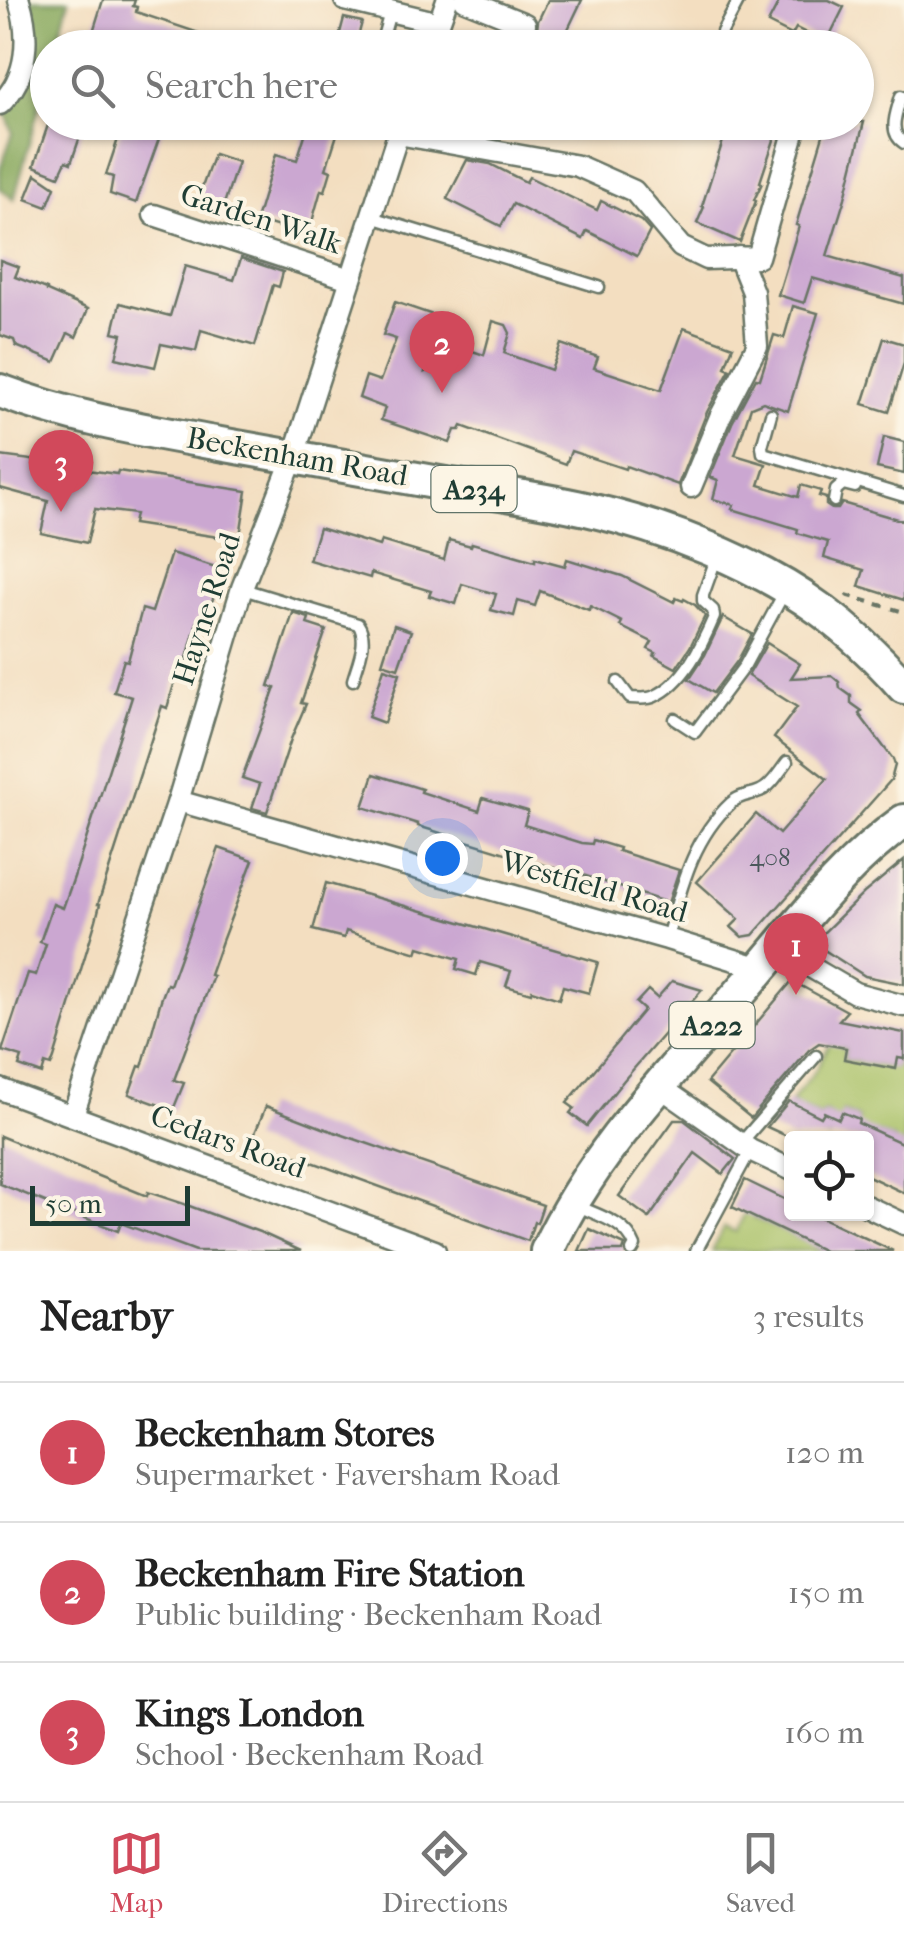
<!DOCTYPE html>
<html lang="en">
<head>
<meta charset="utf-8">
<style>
	body { margin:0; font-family:"IM FELL French Canon",serif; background:#f6f6f6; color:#222 }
	.controls { position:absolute; right:30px; bottom:30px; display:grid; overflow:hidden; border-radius:10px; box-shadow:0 2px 8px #0004 }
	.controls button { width:90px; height:90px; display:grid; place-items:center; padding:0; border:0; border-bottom:2px solid #e0e0e0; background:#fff; color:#222; font:50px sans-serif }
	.scale { position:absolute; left:30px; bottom:25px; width:160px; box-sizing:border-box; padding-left:10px; border:5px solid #1f3d34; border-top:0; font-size:28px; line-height:35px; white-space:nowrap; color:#1f3d34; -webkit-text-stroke:8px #fcf5e5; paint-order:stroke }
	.you { position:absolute; left:442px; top:858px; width:35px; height:35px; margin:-25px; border:8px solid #fff; border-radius:50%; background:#1a73e8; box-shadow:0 0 0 15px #1a73e833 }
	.badge { display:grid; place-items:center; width:65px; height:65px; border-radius:50%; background:#d1495b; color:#fff; font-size:32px; font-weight:700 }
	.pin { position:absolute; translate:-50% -82px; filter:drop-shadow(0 2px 5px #0008) }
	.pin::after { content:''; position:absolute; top:52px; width:35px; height:30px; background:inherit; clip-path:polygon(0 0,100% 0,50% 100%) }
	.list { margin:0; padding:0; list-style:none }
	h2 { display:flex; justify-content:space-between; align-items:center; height:130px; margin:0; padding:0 40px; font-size:42px }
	h2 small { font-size:32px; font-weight:400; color:#767676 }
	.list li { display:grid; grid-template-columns:65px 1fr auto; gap:30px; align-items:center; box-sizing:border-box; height:140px; padding:0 40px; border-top:2px solid #e0e0e0 }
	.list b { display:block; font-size:38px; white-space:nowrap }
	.list p { margin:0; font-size:32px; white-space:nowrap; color:#767676 }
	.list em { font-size:32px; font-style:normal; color:#767676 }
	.icon { flex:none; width:55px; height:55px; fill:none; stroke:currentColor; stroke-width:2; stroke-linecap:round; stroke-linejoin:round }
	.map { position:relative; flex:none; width:904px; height:1251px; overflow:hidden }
	.search { position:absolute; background:#fff; box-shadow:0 2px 8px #0004; left:30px; right:30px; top:30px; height:110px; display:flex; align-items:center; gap:25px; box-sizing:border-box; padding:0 35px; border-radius:55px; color:#767676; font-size:38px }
	.sheet { height:550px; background:#fff }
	nav { display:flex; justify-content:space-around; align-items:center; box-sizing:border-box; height:140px; border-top:2px solid #e0e0e0; background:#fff; font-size:28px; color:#767676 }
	nav a { display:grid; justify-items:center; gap:5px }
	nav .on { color:#d1495b }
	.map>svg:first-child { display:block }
</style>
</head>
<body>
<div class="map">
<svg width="904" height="1251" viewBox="0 0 904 1251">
	<rect width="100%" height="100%" fill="#fcf5e5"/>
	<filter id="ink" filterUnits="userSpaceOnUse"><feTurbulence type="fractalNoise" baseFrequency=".01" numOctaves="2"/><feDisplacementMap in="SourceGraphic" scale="20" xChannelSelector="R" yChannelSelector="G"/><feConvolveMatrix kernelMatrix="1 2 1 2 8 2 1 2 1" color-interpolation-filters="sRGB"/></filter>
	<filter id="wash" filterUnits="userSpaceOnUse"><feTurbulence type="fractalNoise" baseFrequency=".0048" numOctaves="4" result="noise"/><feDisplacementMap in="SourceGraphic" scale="40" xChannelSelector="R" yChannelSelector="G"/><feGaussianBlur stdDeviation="2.25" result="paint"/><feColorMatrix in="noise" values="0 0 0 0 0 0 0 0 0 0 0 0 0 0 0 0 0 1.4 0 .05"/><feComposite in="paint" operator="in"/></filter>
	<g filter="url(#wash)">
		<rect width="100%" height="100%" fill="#f3dec0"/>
		<g fill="#a9c167" stroke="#647f4e" stroke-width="2.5">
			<path d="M842,1021L841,1047L846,1048L844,1059L896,1068L898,1058H904V1157L895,1140L879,1133L867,1157L870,1140L853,1132L859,1119L843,1112L830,1138L824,1137L834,1117L824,1112L821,1117L791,1102L817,1068Z"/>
			<path d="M746,1210L754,1218L826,1251H712L724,1227L736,1232Z"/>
		</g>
		<path fill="#86a75c" stroke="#527248" stroke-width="2.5" d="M30,0H69L56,47L48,48L47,77L14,200L0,188V169L13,133L5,111C33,69 45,51 30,0Z"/>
		<g id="blocks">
			<g fill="#cba7d1">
				<path d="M103,0H135L133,6L137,7L136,12L232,44L231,48H88Z"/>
				<path d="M548,0H582L559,48H525L531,36L537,30L538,21Z"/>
				<path d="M780,0H829L844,7L826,43L796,28L792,35L768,23Z"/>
				<path d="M344,18L362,22L355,48H336Z"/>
				<path d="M49,122H85L71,163L66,161L59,176L34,166Z"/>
				<path d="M132,122H165L136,203L110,194L113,177L106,175L122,127L129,130Z"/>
				<path d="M309,122H341L326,169L331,171L325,191L321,190L308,236L256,220L276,154L297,160Z"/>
				<path d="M729,122H780L760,182L762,183L754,200L756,201L740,242L697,223L704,207L702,206Z"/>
				<path d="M827,122H864L845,198L827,256L904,278V304L812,278L804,303L778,295L799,226L796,225Z"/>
				<path d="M214,154L238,162L222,210L197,201Z"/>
				<path d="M467,160L490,164L526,182L529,177L597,210L601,201L641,221L650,231L637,256L587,231L583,239L513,204L501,226L447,199Z"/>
				<path d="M36,174L55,187L47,207L26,199Z"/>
				<path d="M241,258L283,272L279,287L273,285L255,346L201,330L196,351L161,344L155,367L116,358L122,334L113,332L120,303L170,316L185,266L234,280Z"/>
				<path d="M0,260L19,267L15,277L47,289V291L88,309L76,337L68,333L55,362L16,346L14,340L0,335Z"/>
				<path d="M395,302L439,317L425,372L470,350L484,355L493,321L506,325L510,333L504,353L551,370L561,344L598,357L594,368L661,390L684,328L733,346L725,367L730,369L707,412L678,485L626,466L625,469L571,451L566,464L462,426L460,430H455L450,443L381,420L385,408L359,398L366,376L380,381L396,339L383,335Z"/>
				<path d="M793,306L818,313L788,411L763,402L751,407L735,455L766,464L759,485L798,497L801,485L821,491L819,496L826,498V505L832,509H838L842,503L904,521V600L859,586L864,570L824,558L828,542L797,533L798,529L732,509L734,505L713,499L718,480L710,477L732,423L756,378L760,379L774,335L784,338Z"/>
				<path d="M884,338L904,344V363L889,412L863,404Z"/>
				<path d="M884,437L904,442V474L877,468Z"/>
				<path d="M0,456L54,463L55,460L72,463V468L117,474L118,471L247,491L240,536L231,534L230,536L226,535L225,538L133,524L135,514L95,509L87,543L41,533L48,501L0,488Z"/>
				<path d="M319,528L379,546L381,541L444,560L449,540L471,546L472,543L535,561V558L565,566L567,559L622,576L674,602L676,598L683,601L684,599L695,605L705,616L690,647L676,668L654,656L656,653L648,649L652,642L620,626L622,622L590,606L589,610L540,591L535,606L518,601L514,616L491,610L496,594L462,584L456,604L429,596L431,591L371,573L370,578L309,560Z"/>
				<path d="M171,553L222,569L206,621L198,618L186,662L181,661L167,708L162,706L98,904H100L96,920L54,1058L51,1066L45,1064L42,1074L19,1066L22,1057L2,1051L28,973L36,975L46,944L40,942L53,904L63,908L74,877L132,697L114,692L124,660L128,661L142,609L152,612Z"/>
				<path d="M293,613L309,618L307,624L326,630L301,703L306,704L291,739L267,812L252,808L260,784L242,778L275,688L269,686Z"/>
				<path d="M723,617L752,634L738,660L713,693L689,679L705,655Z"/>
				<path d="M394,625L411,631L398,668L382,663Z"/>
				<path d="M767,643L800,664L791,678L832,676L839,682L840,688L851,696V703L862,711L859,714L893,759L895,765L891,780L753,935L742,937L731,927L739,919L697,882L756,814L779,834L827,779L774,738L797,707L748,676Z"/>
				<path d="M384,668L400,673L384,723L368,717Z"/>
				<path d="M374,774L422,789L421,792L479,811L483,798L528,811L524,825L582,843L592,844L593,840L619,848L618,851L679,870L668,903L568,870L567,872L418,826V824L363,807Z"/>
				<path d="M219,848L253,860L222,941L210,975L213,976L174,1080L184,1083L173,1110L129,1094L139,1066L142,1067L161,1000L167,984L170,985Z"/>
				<path d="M904,860V984L865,976L818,946L824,939L820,936L864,893Z"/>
				<path d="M326,883L598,962L589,993L563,986L559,999L532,990L531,993L506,986L511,971L480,962L476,975L456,969L459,959L419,947L417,953L346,931L344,938L313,930Z"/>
				<path d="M672,981L702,990L624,1080L587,1126L570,1113L574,1108L567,1103L644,1010L636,1003L648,990L657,998Z"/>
				<path d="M792,981L847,1011L839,1020L904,1033V1059L898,1058L896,1069L854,1061L844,1059L846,1048L819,1043L809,1050L751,1118L707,1082Z"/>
				<path d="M789,1101L821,1117L824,1112L839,1119L842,1112L859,1119L858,1123L904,1144V1193L866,1175V1138H791L767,1127Z"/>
				<path d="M266,1106L323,1128L543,1205L537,1223L534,1222L528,1241L252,1140Z"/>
				<path d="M674,1120H684L735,1159L723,1174L695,1153L649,1218L619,1196Z"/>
				<path d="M0,1136L147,1196L148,1192L184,1204L262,1233L301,1251H196L121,1223L118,1231L0,1184Z"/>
				<path d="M745,1180L792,1203V1214H814L893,1251H824L732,1207Z"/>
				<path d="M589,1229L625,1245L623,1251H579Z"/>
			</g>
		</g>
	</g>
	<g filter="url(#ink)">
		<use href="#blocks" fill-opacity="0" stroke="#697565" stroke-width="2.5"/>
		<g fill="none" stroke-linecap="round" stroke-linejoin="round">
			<g stroke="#697565" stroke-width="15">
				<g id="lane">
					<path d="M722,32L739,0"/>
					<path d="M380,48L390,12"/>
					<path d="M901,96C897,112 887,132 904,143"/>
					<path d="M372,217L599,287"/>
					<path d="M771,414L762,446L763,453L904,496"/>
					<path d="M834,501L836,490L843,484L855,487"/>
					<path d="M243,589L358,624C369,640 358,662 353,680"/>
					<path d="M618,682L630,698C638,698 647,700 655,696C684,683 702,645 714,617L713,610L703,601V595L716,559"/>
					<path d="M675,719L695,732L745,665L784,593"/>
					<path d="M667,938C681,889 692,839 731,803C741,794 749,796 760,791C771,787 780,771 787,762"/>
					<path d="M741,1143L816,1056"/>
					<path d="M578,1206C599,1216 626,1222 635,1246L632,1251"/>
					<path d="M696,1251L750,1151"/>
				</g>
			</g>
			<g stroke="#697565" stroke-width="25">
				<g id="street">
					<path d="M345,0L439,23"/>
					<path d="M465,0L525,24"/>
					<path d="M430,48L447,0"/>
					<path d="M0,104C29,77 30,35 19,0"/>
					<path d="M398,134L578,166L634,191L681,247L706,259L758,257L797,122"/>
					<path d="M154,215L350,279"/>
					<path d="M691,487L720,417L757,346L753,292L739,257"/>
					<path d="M178,801L667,939L761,968"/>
					<path d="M778,948L855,993L904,1006"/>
					<path d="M659,1086L750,1150L792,1170"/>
					<path d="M0,1089L435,1251"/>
					<path d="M73,1115L178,801L242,588L293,458L402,122"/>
					<path d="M866,1206L904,1224"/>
				</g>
			</g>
			<g stroke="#697565" stroke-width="38">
				<g id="primary">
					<path d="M0,391C74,419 143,430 220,444C297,457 374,472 451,485C496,492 541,499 586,509C665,527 755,562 821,610C851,632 879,659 904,687"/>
					<path d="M547,1251C593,1151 674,1070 745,987C795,929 841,866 904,821"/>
				</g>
			</g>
			<g stroke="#697565" stroke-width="4" stroke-dasharray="8 8" stroke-linecap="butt">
				<path d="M356,133L359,122"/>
				<path d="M846,595L904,612"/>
			</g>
			<use href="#lane" stroke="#fff" stroke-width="10"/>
			<use href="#street" stroke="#fff" stroke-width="20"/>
			<use href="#primary" stroke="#fff" stroke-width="32"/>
		</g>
	</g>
	<g text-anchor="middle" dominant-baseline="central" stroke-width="8" stroke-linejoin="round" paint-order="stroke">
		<g font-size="25" fill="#4a585b">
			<text x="770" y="857">408</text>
		</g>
		<g fill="#fcf5e5" stroke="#617469" stroke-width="2.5">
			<rect x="431.5" y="466" width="85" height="46" rx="8"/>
			<rect x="669.5" y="1002" width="85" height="46" rx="8"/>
		</g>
		<g font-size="28" font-weight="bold" fill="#1f3d34">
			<text x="474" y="489">A234</text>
			<text x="712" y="1025">A222</text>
		</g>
		<g font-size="30" fill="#1f3d34" stroke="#fcf5e5">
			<text transform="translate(261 219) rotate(18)">Garden Walk</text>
			<text transform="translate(297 457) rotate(10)">Beckenham Road</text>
			<text transform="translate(207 609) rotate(-72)">Hayne Road</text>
			<text transform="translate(594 887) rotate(16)">Westfield Road</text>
			<text transform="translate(228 1142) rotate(20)">Cedars Road</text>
		</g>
	</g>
</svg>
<div class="controls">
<button><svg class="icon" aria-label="locate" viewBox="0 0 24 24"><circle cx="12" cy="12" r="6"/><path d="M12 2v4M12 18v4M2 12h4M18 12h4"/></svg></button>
</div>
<div class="scale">50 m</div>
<div class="you"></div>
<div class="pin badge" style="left:796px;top:995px">1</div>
<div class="pin badge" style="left:442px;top:393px">2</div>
<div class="pin badge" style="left:61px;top:512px">3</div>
<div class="search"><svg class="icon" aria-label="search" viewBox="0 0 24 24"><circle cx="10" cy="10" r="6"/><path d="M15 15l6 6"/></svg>Search here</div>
</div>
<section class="sheet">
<h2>Nearby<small>3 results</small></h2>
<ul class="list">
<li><span class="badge">1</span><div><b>Beckenham Stores</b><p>Supermarket · Faversham Road</p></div><em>120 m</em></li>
<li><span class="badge">2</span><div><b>Beckenham Fire Station</b><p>Public building · Beckenham Road</p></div><em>150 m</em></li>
<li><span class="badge">3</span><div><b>Kings London</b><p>School · Beckenham Road</p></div><em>160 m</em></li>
</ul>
</section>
<nav>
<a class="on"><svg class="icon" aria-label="map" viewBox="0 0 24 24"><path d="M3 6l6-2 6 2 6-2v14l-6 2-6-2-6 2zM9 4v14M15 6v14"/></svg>Map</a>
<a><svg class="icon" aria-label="directions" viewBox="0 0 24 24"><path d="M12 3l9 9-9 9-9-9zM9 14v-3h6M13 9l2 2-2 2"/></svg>Directions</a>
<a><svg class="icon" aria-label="saved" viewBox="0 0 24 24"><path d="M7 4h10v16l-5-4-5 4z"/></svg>Saved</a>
</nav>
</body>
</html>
